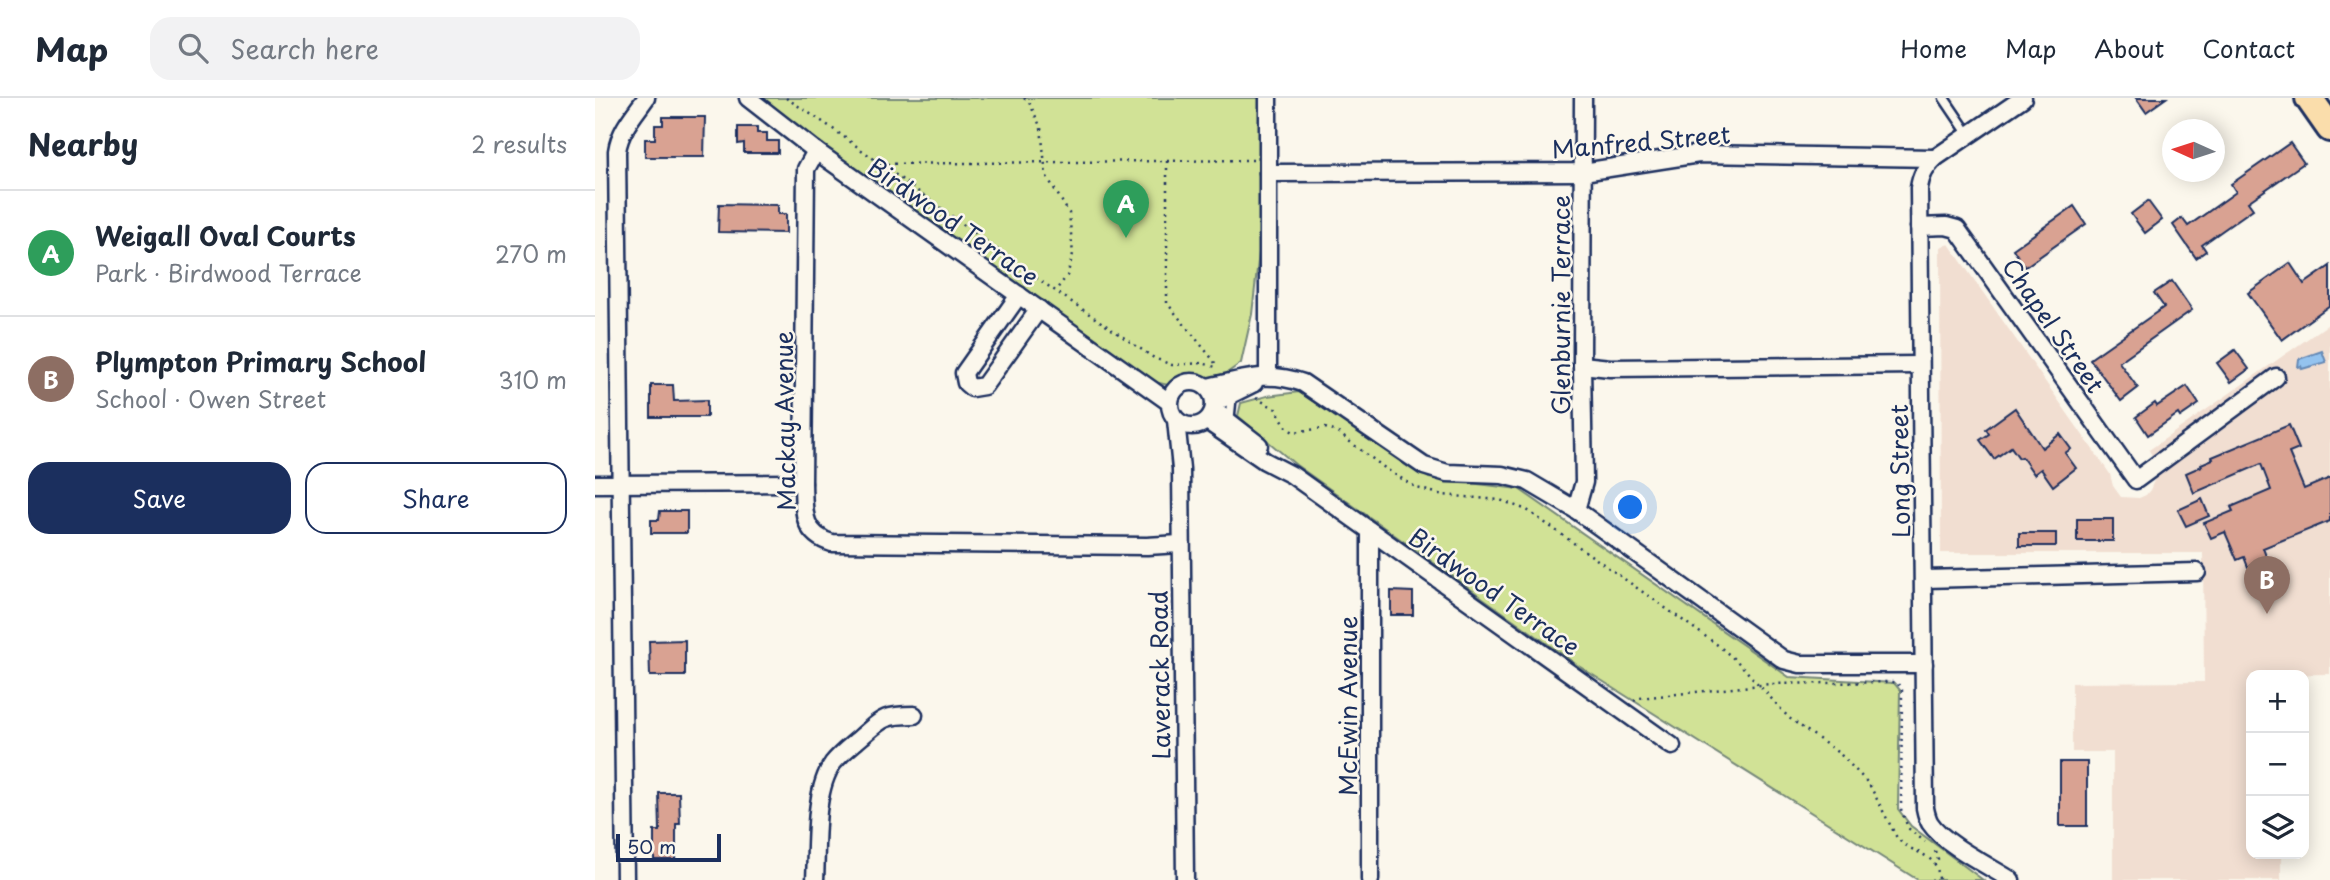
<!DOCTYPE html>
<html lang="en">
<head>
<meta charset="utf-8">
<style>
	body { margin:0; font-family:"Playpen Sans",sans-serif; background:#f2f2f3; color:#1f2937 }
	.controls { position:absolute; right:21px; bottom:21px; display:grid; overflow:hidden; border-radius:14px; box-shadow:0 4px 18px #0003 }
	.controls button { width:63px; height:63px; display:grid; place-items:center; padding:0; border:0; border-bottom:2px solid #e0e1e3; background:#fff; color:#1f2937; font:35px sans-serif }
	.compass { position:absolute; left:1567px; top:21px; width:63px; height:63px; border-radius:50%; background:#fff; box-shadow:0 4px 18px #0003; rotate:273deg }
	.scale { position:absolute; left:21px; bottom:18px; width:105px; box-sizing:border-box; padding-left:7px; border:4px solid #1b2f5e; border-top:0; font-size:19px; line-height:24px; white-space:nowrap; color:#1b2f5e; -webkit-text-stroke:5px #fbf7ec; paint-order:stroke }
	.you { position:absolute; left:1036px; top:410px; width:24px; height:24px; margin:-18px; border:5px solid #fff; border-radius:50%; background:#1a73e8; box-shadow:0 0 0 10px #1a73e833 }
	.badge { display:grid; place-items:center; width:46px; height:46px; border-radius:50%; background:#1b2f5e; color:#fff; font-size:23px; font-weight:700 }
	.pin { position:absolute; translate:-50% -58px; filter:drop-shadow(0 2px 4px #0008) }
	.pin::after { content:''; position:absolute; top:37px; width:24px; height:21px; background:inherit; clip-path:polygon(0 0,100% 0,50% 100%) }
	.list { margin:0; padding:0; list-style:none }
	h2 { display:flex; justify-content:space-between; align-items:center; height:91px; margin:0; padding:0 28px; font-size:30px }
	h2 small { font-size:23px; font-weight:400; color:#747a83 }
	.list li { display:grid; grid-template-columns:46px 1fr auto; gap:21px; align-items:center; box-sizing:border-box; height:126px; padding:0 28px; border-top:2px solid #e0e1e3 }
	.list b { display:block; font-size:26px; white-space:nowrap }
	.list p { margin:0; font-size:23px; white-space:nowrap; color:#747a83 }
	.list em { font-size:23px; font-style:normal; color:#747a83 }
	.actions { display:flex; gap:14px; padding:21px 28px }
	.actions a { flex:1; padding:16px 0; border:2px solid #1b2f5e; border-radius:21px; text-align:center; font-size:24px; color:#1b2f5e }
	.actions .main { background:#1b2f5e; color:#fff }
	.icon { flex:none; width:38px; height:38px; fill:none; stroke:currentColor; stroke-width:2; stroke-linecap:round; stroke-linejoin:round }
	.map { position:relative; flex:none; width:1735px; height:782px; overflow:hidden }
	header { display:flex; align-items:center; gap:42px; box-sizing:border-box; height:98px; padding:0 35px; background:#fff; border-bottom:2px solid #e0e1e3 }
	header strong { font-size:33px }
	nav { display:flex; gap:38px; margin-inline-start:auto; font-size:24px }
	.search { width:490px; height:63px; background:#f2f2f3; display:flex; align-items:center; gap:18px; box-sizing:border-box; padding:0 24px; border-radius:21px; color:#747a83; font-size:26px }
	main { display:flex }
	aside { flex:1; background:#fff }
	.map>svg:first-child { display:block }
</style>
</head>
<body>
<header>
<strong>Map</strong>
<div class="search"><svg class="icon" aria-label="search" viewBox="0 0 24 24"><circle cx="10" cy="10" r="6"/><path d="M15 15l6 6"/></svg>Search here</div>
<nav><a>Home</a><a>Map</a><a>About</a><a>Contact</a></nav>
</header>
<main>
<aside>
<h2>Nearby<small>2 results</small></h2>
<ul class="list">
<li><span class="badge" style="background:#2e9e5b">A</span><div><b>Weigall Oval Courts</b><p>Park · Birdwood Terrace</p></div><em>270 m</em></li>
<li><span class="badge" style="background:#8d6e63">B</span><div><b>Plympton Primary School</b><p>School · Owen Street</p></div><em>310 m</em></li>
</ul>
<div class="actions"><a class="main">Save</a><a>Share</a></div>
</aside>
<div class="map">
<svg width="1735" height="782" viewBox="0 0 1735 782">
	<rect width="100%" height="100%" fill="#fbf7ec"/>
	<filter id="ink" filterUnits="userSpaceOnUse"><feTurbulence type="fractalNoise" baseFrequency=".0143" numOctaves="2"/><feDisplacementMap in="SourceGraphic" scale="14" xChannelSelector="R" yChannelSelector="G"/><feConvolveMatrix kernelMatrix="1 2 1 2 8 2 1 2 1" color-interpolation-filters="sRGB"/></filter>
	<g filter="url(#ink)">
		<path fill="#f1ded1" d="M1354,146L1515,376L1518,388L1526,399L1544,400L1551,397L1555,392L1564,371L1554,352L1735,225V576L1656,577V756H1686V782H1518V654H1477V585L1609,584L1608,455H1346L1345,149Z"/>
		<g fill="#d1e296" stroke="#76887a" stroke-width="2">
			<path d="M152,0H673V75L657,216L646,265L612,289C600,284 594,283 582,289L542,280Z"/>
			<path d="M704,294L834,380L924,391L1194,579L1299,585L1305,592L1303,711L1316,728L1388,782H1323L982,567L701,367L643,318L646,305L672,298Z"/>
		</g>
		<path fill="#94c3ef" stroke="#6488b5" stroke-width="2" d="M1727,253L1731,264L1707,271L1706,268L1703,269L1704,261Z"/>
		<g fill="#d9a292" stroke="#1b2f5e" stroke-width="2">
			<path d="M1541,0H1571L1551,14Z"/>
			<path d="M68,19H110L109,59H50V41H60V27H68Z"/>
			<path d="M143,29H162V35H172V43H183V55H149V45L143,46Z"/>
			<path d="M1695,45L1709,65L1653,104L1658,111L1607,147L1611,153L1601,160L1578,127L1587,120L1593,128L1641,94L1636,86Z"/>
			<path d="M1553,103L1567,122L1550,135L1536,116Z"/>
			<path d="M124,106L183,107V116H191V135L123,134Z"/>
			<path d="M1479,108L1491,126L1430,169L1418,151Z"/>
			<path d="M1695,165L1709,186L1735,168V207L1687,242L1653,195Z"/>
			<path d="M1577,183L1597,212L1524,264L1543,290L1526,303L1495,261L1569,209L1559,195Z"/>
			<path d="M1640,252L1654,271L1636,284L1622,265Z"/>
			<path d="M56,287H78L79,303L112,302V319H56Z"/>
			<path d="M1592,288L1604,306L1585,319L1583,316L1553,337L1541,319L1560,305L1562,308Z"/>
			<path d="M1420,310L1447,350L1465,336L1476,351L1470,355L1481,370L1458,388L1446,371L1439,376L1427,359L1424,360L1416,349L1399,361L1385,342L1394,336L1391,331Z"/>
			<path d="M1694,327L1704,351L1694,355L1709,391L1735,380V423L1668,450L1672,461L1653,469L1649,459L1642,462L1630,434L1616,440L1609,425L1638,413L1636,409L1676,392L1666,366L1599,395L1591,375L1607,368L1606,366L1618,361L1617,359Z"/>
			<path d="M1607,401L1614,418L1591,428L1583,412Z"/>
			<path d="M65,413H92V435H56V422H64Z"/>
			<rect x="1482" y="421" width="36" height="22"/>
			<rect x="1424" y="435" width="37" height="13"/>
			<path d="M796,493L818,494V517H796Z"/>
			<path d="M90,542V578H55L54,543Z"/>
			<rect x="1465" y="664" width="27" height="64"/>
			<path d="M64,695H84L85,726H81V762H59V733H65Z"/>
		</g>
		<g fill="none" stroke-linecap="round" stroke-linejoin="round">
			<g stroke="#1b2f5e" stroke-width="13">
				<g id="service">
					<path d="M1349,0L1374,37"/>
					<path d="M634,325L637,296"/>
				</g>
			</g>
			<g stroke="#1b2f5e" stroke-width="21">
				<g id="minor">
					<path d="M153,0L221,53L574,304"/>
					<path d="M673,0V278"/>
					<path d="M221,53L211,71L208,385C209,411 206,436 237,445L552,448L585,446"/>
					<path d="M673,75L988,74L1104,56L1340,60"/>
					<path d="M1324,129L1351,128L1362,131L1541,382L1681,279"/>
					<path d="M424,197L369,275L371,285L377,290L389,288L444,211"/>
					<path d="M987,267L1015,270L1325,267"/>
					<circle cx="597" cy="306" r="22"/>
					<path d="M612,289C648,282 672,272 708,285L829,368L852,375L907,377L932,383L981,412L1189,562L1205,566H1329"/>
					<path d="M619,305L659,285"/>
					<path d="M619,312L664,347"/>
					<path d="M581,322L586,371L590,782"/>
					<path d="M612,323L670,363L697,377L1077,648"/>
					<path d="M0,386L208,385"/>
					<path d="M981,412L989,384L987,267L988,0"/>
					<path d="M775,433V782"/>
					<path d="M1330,481L1602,474"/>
					<path d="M30,782L22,53C25,32 39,17 51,0"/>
					<path d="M220,782C222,748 218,693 238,665C246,655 257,647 266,639C288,620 289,617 319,617"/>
					<path d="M1416,782C1394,768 1349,746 1335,725C1332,720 1331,715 1330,710L1324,90C1326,77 1330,70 1340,60L1428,0"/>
				</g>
			</g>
			<g stroke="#1b2f5e" stroke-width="32">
				<path id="trunk" d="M1714,0L1735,30"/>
			</g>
			<g stroke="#1b2f5e" stroke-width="2.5" stroke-dasharray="2 5" stroke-linecap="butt">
				<path d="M191,0L234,28L437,177L559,260L577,267L607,265L624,270"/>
				<path d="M429,0L435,6L446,30L451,77L474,115L478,156L472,178L461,192"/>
				<path d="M572,63V205L619,263L621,269"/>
				<path d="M285,66L659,62"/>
				<path d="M661,300L681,311L691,328L698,334L730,330L742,334L791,371L822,390L848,397L905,402L932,412L1124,548L1145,566L1194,620L1245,656L1274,686L1302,740C1318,758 1343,753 1344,782"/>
				<path d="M1039,603L1044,600L1175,586L1297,584L1303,586L1307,592L1306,711L1313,730L1330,744"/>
				<path d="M1340,753L1343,761L1341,766"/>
			</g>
			<use href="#service" stroke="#fbf7ec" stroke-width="8"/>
			<use href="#minor" stroke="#fbf7ec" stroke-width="16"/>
			<use href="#trunk" stroke="#faddab" stroke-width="26"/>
		</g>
	</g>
	<g text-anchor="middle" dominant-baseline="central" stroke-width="5" stroke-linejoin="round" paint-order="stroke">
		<g font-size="24" fill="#1b2f5e" stroke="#fbf7ec">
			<text transform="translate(1046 43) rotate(-5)">Manfred Street</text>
			<text transform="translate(359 123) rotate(35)">Birdwood Terrace</text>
			<text transform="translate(965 207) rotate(-90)">Glenburnie Terrace</text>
			<text transform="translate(1459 227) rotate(55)">Chapel Street</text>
			<text transform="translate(189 323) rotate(-91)">Mackay Avenue</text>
			<text transform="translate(1304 373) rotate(-91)">Long Street</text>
			<text transform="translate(900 493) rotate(35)">Birdwood Terrace</text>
			<text transform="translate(564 577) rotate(-91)">Laverack Road</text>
			<text transform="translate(752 608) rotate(-90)">McEwin Avenue</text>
		</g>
	</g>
</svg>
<div class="controls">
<button>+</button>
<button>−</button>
<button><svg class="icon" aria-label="layers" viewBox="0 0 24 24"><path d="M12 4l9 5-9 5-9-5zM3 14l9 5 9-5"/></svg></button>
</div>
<svg class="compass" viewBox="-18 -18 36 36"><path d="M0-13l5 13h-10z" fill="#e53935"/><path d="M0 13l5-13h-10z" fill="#747a83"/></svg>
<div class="scale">50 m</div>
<div class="you"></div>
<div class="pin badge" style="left:531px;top:140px;background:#2e9e5b">A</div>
<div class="pin badge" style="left:1672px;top:516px;background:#8d6e63">B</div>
</div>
</main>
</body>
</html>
